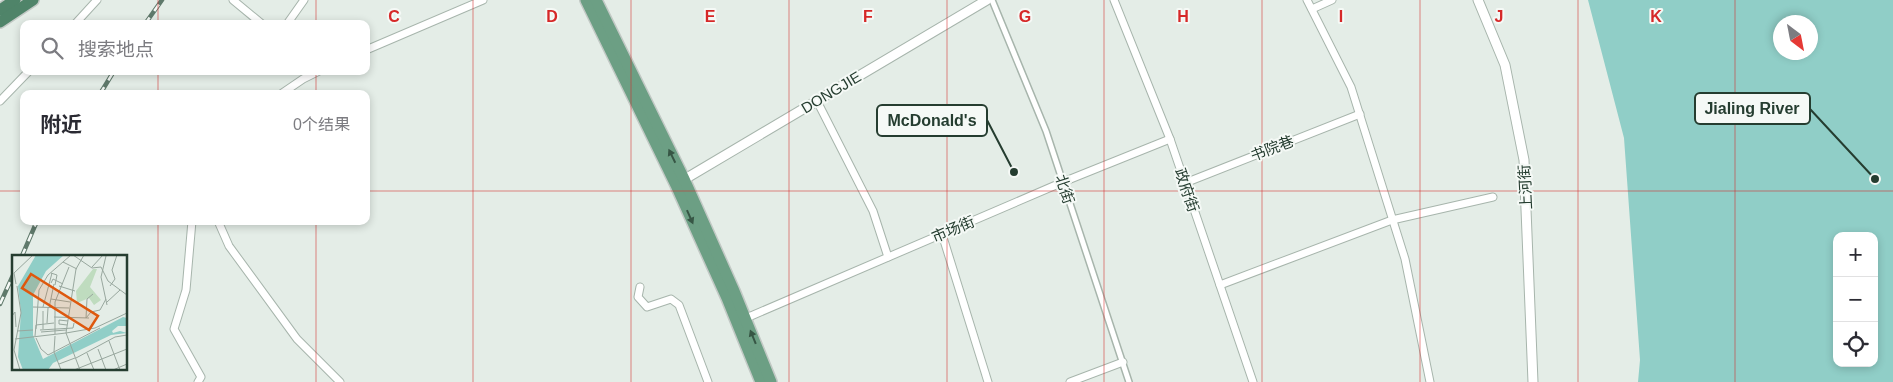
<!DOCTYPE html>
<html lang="zh">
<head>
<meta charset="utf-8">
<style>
	body { margin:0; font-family:Helvetica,"Noto Sans SC",sans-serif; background:#f7f7f7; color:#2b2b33 }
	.controls { position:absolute; right:15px; bottom:15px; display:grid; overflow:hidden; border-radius:10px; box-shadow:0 2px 8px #0003 }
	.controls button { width:45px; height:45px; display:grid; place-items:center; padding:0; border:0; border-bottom:1px solid #e1e1e2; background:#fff; color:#2b2b33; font:25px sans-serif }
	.compass { position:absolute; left:1773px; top:15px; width:45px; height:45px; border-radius:50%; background:#fff; box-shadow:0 2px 8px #0003; rotate:148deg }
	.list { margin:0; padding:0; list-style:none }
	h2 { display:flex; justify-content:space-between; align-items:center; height:65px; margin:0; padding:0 20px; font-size:21px }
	h2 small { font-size:16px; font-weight:400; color:#7c7c81 }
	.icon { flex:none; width:28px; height:28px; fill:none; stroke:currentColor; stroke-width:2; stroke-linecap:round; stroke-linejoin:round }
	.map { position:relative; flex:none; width:1893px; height:382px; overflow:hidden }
	.search { position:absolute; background:#fff; box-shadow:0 2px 8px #0003; left:20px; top:20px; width:350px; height:55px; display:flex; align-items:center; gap:12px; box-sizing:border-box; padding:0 18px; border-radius:10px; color:#7c7c81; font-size:19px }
	.panel { position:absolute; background:#fff; box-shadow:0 2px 8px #0003; left:20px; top:90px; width:350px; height:135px; border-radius:10px }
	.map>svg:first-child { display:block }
</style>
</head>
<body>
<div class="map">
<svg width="1893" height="382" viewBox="0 0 1893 382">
	<rect width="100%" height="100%" fill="#e4ede7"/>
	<path fill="#90cec7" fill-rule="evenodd" d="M1588,0H1893V382H1638L1640,360L1624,138ZM1780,22H1810V52H1780ZM1837,236H1874V363H1837Z"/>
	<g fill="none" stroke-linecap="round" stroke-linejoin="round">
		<g stroke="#a7b5ac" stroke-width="8">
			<path id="pedestrian" d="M992,0L1046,131L1129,382"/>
		</g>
		<g stroke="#a7b5ac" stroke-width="9">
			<g id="minor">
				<path d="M233,0L262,24"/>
				<path d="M1114,0L1170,139L1253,382"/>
				<path d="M1307,0L1351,87L1405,259L1430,382"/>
				<path d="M1312,9L1332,0"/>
				<path d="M75,24L97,0"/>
				<path d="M287,24L304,0"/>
				<path d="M366,50L483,0"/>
				<path d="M281,94L303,79L319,71"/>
				<path d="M0,101L29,71"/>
				<path d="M817,101L873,211L888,257"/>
				<path d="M1185,183L1360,114"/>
				<path d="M192,221L186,290L174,329L201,377L198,382"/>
				<path d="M218,221L229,246L297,339L340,382"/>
				<path d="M942,234L988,382"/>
				<path d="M1220,285L1392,220L1493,197"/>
				<path d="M640,287L638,297L647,307L671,299L679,305L708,382"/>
				<path d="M744,319L1063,182L1170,139"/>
				<path d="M1070,382L1123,362"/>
			</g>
		</g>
		<g stroke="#a7b5ac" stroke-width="11">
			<g id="tertiary">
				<path d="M1478,0L1505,65L1524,160L1533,382"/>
				<path d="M680,182L987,0"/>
			</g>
		</g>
		<g stroke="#c2c9c5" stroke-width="14">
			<g id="primary">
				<path d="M586,0L676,185L727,298L761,382"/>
				<path d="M596,0L684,179L734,291L771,382"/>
			</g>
		</g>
		<g stroke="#c2c9c5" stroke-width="14">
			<g id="trunk">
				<path d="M0,10L15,0"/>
				<path d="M0,22L33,0"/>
			</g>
		</g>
		<use href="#pedestrian" stroke="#fff" stroke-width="5"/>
		<use href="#minor" stroke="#fff" stroke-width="7"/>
		<use href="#tertiary" stroke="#fff" stroke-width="9"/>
		<use href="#primary" stroke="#6c9f84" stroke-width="11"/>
		<use href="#trunk" stroke="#4f8469" stroke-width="11"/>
		<g stroke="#5f796b" stroke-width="4.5">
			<g id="rail">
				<path d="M145,24L162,0"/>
				<path d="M100,94L114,71"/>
				<path d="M22,256L37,221"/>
				<path d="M0,304L14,273"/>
			</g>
		</g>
		<use href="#rail" stroke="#f5f9f6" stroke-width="2.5" stroke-dasharray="8" stroke-linecap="butt"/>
	</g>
	<defs><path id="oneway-solid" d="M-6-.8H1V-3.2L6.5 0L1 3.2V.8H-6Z" transform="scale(1.25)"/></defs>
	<g fill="#375645">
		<use href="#oneway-solid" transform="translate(672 156) rotate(-116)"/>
		<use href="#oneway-solid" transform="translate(690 217) rotate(66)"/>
		<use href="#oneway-solid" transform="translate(753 337) rotate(-112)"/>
	</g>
	<path fill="none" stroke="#d62828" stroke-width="1" stroke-opacity="0.55" d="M158,0V24M316,0V24M473,0V382M631,0V382M789,0V382M947,0V382M1104,0V382M1262,0V382M1420,0V382M1578,0V382M1735,0V382M158,71V94M316,71V94M0,191H24M366,191H1893M158,221V382M316,221V382"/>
	<g text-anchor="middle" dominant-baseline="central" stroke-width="4" stroke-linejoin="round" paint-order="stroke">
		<g font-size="15" fill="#253d30" stroke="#f5f9f6">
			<text transform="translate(831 92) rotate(-31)">DONGJIE</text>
			<text transform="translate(1272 148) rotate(-21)">书院巷</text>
			<text transform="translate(1525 187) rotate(-93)">上河街</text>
			<text transform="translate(1065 189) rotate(72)">北街</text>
			<text transform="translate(1187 190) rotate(71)">政府街</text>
			<text transform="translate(953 229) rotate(-23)">市场街</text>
		</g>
	</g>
	<g transform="translate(12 255)">
		<rect width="115" height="115" fill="#e4ede7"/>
		<path d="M81,14H85L78,32L89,45L82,50L77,43L65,48L64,36Z" fill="#bfdcbf"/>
		<path d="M24,0H52L34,16L21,40V80L31,104L111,62L115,63V71H106L100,76L101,78L108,76L115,78L99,80L41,108L36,115H11L6,102L9,57L6,31Z" fill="#90cec7"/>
		<path fill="none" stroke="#98a79e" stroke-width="1" d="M61,0L80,13L89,12L96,26L115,40M94,1L89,22L95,50M51,7L65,14M80,12L91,0M39,18L45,20L43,30M39,28L41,24L51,29M4,29L2,18L21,0M5,31L9,58L2,95L8,115M47,31L63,36M98,31L103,24L100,15L105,0M39,44L58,47M95,47L108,35M21,52L57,53M31,52L40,18M37,53L42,29M31,56V74M0,61L3,57L4,72M42,62L77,63M74,63L79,57L88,55L94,44M74,63L75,44L81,39M35,68L36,53M55,70L47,69V65L56,66M24,74L27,35L36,20L59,0M28,75L61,73L62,68M5,76L21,75M29,77L54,75M43,79V47L57,12M23,81L24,70L42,68M43,81L42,97L49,115M24,83L29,94L36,100L88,73M3,84L54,78L64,14L72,0M97,86L108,115M86,94L94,115M75,98L82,115M64,103L103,82L115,80M47,109L63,103M62,115L115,94M68,115L54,78L83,73L115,58M101,115L115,109"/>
		<path fill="#de580e" fill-opacity="0.15" stroke="#de580e" stroke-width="2.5" d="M19,19L86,61L77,75L10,33Z"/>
		<rect width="115" height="115" fill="none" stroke="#253d30" stroke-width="2.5"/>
	</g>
	<g font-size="16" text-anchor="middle" font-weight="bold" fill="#d62828" stroke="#f5f9f6" stroke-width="4" stroke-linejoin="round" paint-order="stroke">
		<text x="394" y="22">C</text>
		<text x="552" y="22">D</text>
		<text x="710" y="22">E</text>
		<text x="868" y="22">F</text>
		<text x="1025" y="22">G</text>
		<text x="1183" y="22">H</text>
		<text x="1341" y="22">I</text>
		<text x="1499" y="22">J</text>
		<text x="1656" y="22">K</text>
	</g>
	<path fill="none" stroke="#253d30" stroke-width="2" d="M1875 179L1810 109M1014 172L987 120"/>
	<g fill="#253d30" stroke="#f5f9f6" stroke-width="2">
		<circle cx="1875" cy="179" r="5"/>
		<circle cx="1014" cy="172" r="5"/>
	</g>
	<g fill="#f5f9f6" stroke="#253d30" stroke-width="2">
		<rect x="1695" y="93" width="115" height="31" rx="5"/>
		<rect x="877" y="105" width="110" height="31" rx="5"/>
	</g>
	<g font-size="16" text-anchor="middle" font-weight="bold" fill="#253d30">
		<text x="1752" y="114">Jialing River</text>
		<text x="932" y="126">McDonald's</text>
	</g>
</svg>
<div class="controls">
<button>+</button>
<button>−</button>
<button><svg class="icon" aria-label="locate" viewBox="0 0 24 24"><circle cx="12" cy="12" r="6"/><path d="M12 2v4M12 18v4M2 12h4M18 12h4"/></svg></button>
</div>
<svg class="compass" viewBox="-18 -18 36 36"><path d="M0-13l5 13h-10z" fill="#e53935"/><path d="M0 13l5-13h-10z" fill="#7c7c81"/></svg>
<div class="search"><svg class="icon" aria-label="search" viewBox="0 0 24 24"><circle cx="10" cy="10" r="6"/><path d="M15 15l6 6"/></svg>搜索地点</div>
<section class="panel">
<h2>附近<small>0个结果</small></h2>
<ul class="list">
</ul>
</section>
</div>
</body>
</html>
